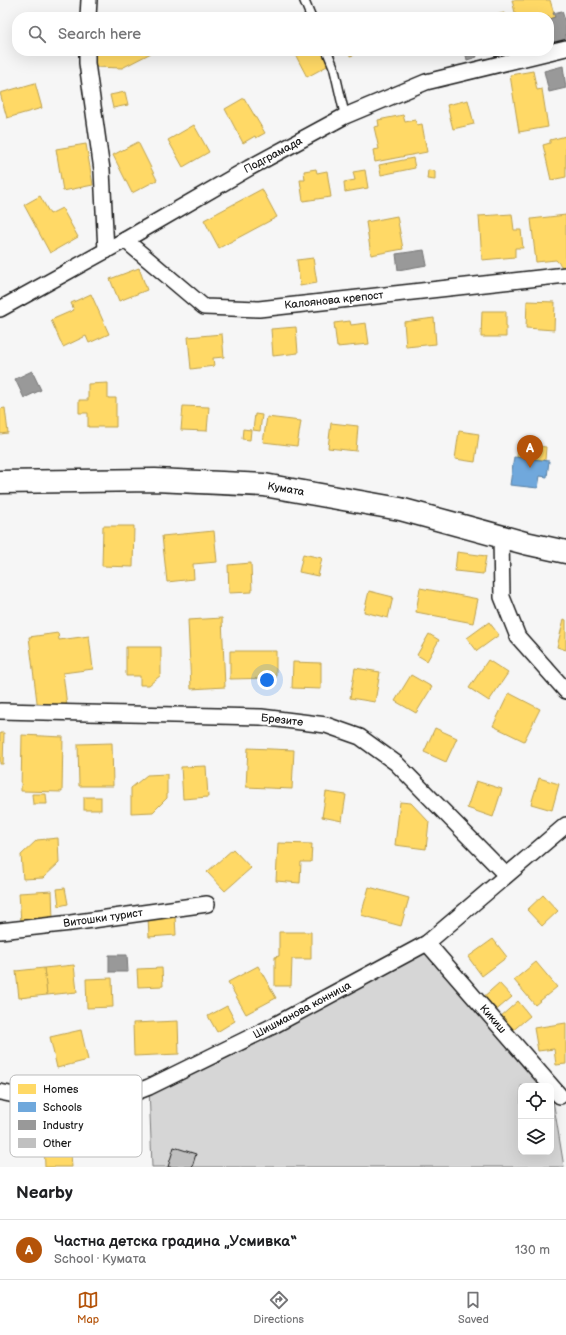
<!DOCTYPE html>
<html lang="en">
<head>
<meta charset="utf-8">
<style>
	body { margin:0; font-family:"Balsamiq Sans",sans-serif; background:#f6f6f6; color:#202124 }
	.controls { position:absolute; right:12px; bottom:12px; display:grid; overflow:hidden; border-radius:8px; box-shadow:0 4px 16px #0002 }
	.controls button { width:36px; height:36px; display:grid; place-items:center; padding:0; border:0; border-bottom:1px solid #e0e0e0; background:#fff; color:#202124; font:20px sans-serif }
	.you { position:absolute; left:267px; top:680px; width:14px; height:14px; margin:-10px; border:3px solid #fff; border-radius:50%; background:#1a73e8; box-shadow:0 0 0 6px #1a73e833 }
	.badge { display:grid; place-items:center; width:26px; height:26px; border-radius:50%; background:#b45309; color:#fff; font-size:13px; font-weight:700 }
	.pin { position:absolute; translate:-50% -33px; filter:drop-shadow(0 1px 2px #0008) }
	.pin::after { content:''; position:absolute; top:21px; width:14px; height:12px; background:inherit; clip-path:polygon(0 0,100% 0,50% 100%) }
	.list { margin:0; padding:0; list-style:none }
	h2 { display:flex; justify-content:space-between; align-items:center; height:52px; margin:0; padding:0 16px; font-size:17px }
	h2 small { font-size:13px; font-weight:400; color:#757577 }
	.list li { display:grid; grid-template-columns:26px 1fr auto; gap:12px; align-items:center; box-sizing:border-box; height:60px; padding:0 16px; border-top:1px solid #e0e0e0 }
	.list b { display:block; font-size:15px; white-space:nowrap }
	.list p { margin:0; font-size:13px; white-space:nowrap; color:#757577 }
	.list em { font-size:13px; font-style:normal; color:#757577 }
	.icon { flex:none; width:22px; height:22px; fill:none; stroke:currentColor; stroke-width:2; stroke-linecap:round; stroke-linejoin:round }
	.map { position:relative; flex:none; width:566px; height:1167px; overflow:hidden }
	.search { position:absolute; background:#fff; box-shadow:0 4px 16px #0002; left:12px; right:12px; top:12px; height:44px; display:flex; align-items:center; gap:10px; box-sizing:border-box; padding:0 14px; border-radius:16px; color:#757577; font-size:15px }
	.sheet { height:112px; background:#fff }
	nav { display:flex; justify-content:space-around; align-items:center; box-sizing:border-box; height:56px; border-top:1px solid #e0e0e0; background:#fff; font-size:11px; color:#757577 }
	nav a { display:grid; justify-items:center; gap:2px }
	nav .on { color:#b45309 }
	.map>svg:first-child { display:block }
</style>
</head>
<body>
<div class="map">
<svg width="566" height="1167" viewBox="0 0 566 1167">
	<rect width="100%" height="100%" fill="#f6f6f6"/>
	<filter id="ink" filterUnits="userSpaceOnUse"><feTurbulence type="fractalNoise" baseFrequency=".025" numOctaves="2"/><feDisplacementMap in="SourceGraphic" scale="8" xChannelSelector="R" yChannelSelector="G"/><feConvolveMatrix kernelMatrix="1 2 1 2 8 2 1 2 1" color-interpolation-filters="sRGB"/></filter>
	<g filter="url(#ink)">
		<path fill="#d6d6d6" stroke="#797979" d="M427,943L542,1086H521V1152H551V1097L553,1100L564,1167H152L149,1087Z"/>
		<g fill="#ffd966" stroke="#bba050">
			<path d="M512,0H550L555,17L549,19V17H516Z"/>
			<path d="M504,13L505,17H488Z"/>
			<path d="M95,51H155L122,68L95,67Z"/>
			<path d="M305,51H322L329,65L307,77L296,56Z"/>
			<path d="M349,51H366L350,56Z"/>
			<path d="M533,71L537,90L542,89L548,127L519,132L510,75Z"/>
			<path d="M35,83L42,108L7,118L0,93Z"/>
			<path d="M125,92L128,105L113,108L110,95Z"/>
			<path d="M244,98L265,133L256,138L255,136L243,143L225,109Z"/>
			<path d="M468,100L474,124L453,129L447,105Z"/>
			<path d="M403,115L405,122L415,120L417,125L422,124L427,152L375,162L373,150L379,149L374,127L379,126L378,120Z"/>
			<path d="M194,125L209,152L183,167L168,140Z"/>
			<path d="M566,136V177L551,180L543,145L550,143V140Z"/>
			<path d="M138,142L157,180L132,193L113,155Z"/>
			<path d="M86,144L93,185L63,191L56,149Z"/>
			<path d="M413,158L415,168L381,175L379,165Z"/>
			<path d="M316,169L317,173L327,171L331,197L303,201L300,180H305L304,171Z"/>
			<path d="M365,170L368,188L345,192L344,182L355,180L353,172Z"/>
			<path d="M428,170L435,171V180L427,179Z"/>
			<path d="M262,189L277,217L219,248L204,220Z"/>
			<path d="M40,196L50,214L62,208L78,237L50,253L24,205Z"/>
			<path d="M512,214L514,230H521L523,248H515V257L482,260L479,216Z"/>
			<path d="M566,215V271L556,260L536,262L531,219Z"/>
			<path d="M397,216L403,249L371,255L366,222Z"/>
			<path d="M313,258L317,283L300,286L297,260Z"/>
			<path d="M139,268L147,290L119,301L110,279Z"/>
			<path d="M91,294L109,334L89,343L86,336L63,347L51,320L74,310L71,303Z"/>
			<path d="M527,301L555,302L554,330L526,328Z"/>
			<path d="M482,311H506V337H481Z"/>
			<path d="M434,318L436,344L406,347L404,322Z"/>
			<path d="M350,321L351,325L366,323L369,344L337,347L334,323Z"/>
			<path d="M296,327L298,353L273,356L271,329Z"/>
			<path d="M222,334L224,357L213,358L214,366L191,369L188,337Z"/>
			<path d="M108,383V398H116V427H88V413H79V400H88V384Z"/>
			<path d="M183,406L209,407L207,431L181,430Z"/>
			<path d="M5,408L8,433L0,434V409Z"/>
			<path d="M255,414L262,415L260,431L253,430Z"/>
			<path d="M267,417L301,421L297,446L263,442Z"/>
			<path d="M331,423L358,426L356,451L328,448Z"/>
			<path d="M243,429L251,430L250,440L242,439Z"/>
			<path d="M459,431L479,434L475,462L455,459Z"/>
			<path d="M518,444L546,447L545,460L517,457Z"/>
			<path d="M103,526H134L133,567L102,566Z"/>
			<path d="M214,531L217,562L193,564L194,579L167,582L162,536Z"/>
			<path d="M457,552L486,556L483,574L455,571Z"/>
			<path d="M303,554L322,558L318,576L299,572Z"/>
			<path d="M251,563L252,592L229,593L228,565Z"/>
			<path d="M420,588L478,599L473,623L416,612Z"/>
			<path d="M369,591L393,597L388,618L364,612Z"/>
			<path d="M222,618L225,687L191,689L188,620Z"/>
			<path d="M564,619L566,620V650L557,647Z"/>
			<path d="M489,622L499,635L477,651L467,638Z"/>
			<path d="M58,633L59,640L89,636L93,669L63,673L67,706L38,710L29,637Z"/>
			<path d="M429,634L439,640L427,661L417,655Z"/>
			<path d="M126,647H161V675L149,685H140V676H126Z"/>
			<path d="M230,651H276V678L230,679Z"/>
			<path d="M488,660L508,673L489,701L469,688Z"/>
			<path d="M293,662L321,663V689L292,688Z"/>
			<path d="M355,668L380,672L375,702L350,698Z"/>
			<path d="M411,675L432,687L416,713L395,701Z"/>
			<path d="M509,693L540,709L524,741L493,726Z"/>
			<path d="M435,728L457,738L446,762L424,752Z"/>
			<path d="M0,733H4L3,764H0Z"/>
			<path d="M22,735L63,737L62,792L21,791Z"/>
			<path d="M112,743L113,786H79L78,744Z"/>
			<path d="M248,748L294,750L292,789L246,787Z"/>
			<path d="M206,766L208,797L183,799L181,767Z"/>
			<path d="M167,774V798L153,812L131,813V788L147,775Z"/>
			<path d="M539,778L559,784L552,810L531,804Z"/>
			<path d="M476,781L502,789L493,817L467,808Z"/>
			<path d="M326,792L346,795L342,821L322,817Z"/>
			<path d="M32,794H46L47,804H33Z"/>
			<rect x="84" y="797" width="17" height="13"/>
			<path d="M400,802L411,803L429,822L426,849L395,845Z"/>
			<path d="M58,838L59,863L43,878L23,879L21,855L37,840Z"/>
			<path d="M278,843L312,844L311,862H301L300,883L276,881Z"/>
			<path d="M233,849L251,868L225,891L207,872Z"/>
			<path d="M369,887L409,898L401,926L361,915Z"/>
			<path d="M65,888L68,904L59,906L57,889Z"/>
			<path d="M52,891L53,920L21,922L19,893Z"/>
			<path d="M543,895L558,911L542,926L527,910Z"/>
			<path d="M175,916L176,935L149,937L148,917Z"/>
			<path d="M279,932H311V959H292L291,986H275V957L279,956Z"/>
			<path d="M493,939L507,957L482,976L468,957Z"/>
			<path d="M536,962L557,987L535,1005L514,980Z"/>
			<path d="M74,965L77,992L47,995L44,968Z"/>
			<path d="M258,966L276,998L246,1014L228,982Z"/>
			<path d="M44,968L47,995L19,998L16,971Z"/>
			<path d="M162,968L163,986L138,987L137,969Z"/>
			<path d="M112,978L113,1007L87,1008L86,979Z"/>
			<path d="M499,983L512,997L493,1013L481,999Z"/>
			<path d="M518,1001L530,1016L511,1032L499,1018Z"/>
			<path d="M227,1006L235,1021L217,1032L208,1016Z"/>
			<path d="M178,1021L179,1054L134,1056L133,1023Z"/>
			<path d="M566,1023V1064L556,1065L554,1049L538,1051L534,1028Z"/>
			<path d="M81,1030L88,1060L57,1068L50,1037Z"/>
			<path d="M70,1141L72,1167H45L44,1143Z"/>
		</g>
		<path fill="#6fa8dc" stroke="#567ea2" d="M514,457L549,461L547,477L540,476L538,488L510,485Z"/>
		<g fill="#999" stroke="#747474">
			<path d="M562,11L566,24V40L552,44L549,35V19L555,17L553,13Z"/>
			<path d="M465,51H475L477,57L467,60Z"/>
			<path d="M563,66L566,88L549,92L544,71Z"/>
			<path d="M424,250L427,265L398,270L396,254Z"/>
			<path d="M32,371L41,390L24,398L15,379Z"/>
			<path d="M109,955H127L128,972H109Z"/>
		</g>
		<path fill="#c0c0c0" stroke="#1c1c1c" d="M174,1147L196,1154L192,1167H168Z"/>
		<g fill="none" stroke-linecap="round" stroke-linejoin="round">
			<g stroke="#1c1c1c" stroke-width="11">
				<g id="service">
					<path d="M304,0L311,17"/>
					<path d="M327,51L334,68L345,116"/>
				</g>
			</g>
			<g stroke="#1c1c1c" stroke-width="18">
				<g id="minor">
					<path d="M88,17L89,0"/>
					<path d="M87,51V63L102,170L106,251"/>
					<path d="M125,240L204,307L259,309L566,275"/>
					<path d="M0,309L125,240L249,168L345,116L426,82L566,48"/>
					<path d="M501,537L502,597L518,637L566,691"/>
					<path d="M0,711L261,717L326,725L360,737L396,763L506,875"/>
					<path d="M0,931L71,923L207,904"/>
					<path d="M427,943L560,1096"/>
					<path d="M0,1092L48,1102L85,1104L118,1099L149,1087L271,1027L427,943L566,825"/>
				</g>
			</g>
			<g stroke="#1c1c1c" stroke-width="25">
				<path id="secondary" d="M0,482L155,480L264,485L400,509L525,543L566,552"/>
			</g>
			<use href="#service" stroke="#fff" stroke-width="8"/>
			<use href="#minor" stroke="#fff" stroke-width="15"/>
			<use href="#secondary" stroke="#fff" stroke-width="22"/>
		</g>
	</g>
	<g text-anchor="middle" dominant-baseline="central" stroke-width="4" stroke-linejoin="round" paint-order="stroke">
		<g font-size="11" fill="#1c1c1c" stroke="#fff">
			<text transform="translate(273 155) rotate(-28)">Подграмада</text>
			<text transform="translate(334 300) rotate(-6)">Калоянова крепост</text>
			<text transform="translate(286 489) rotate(10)">Кумата</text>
			<text transform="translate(282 720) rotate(7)">Брезите</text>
			<text transform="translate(103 918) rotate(-8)">Витошки турист</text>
			<text transform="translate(302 1010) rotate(-28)">Шишманова конница</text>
			<text transform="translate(493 1019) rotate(49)">Кикиш</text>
		</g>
	</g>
	<rect x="10" y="1075" width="132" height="82" rx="6" fill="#fff" stroke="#bbb" stroke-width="1"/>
	<rect x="18" y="1084" width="18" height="10" fill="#ffd966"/>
	<rect x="18" y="1102" width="18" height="10" fill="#6fa8dc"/>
	<rect x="18" y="1120" width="18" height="10" fill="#999"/>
	<rect x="18" y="1138" width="18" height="10" fill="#c0c0c0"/>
	<g font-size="11" fill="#1c1c1c">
		<text x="43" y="1093">Homes</text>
		<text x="43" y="1111">Schools</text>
		<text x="43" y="1129">Industry</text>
		<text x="43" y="1147">Other</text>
	</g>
</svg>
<div class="controls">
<button><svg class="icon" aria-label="locate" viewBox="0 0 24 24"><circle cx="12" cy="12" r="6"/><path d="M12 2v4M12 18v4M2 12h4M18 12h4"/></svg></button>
<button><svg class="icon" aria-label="layers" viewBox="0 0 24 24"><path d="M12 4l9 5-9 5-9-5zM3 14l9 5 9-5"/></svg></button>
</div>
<div class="you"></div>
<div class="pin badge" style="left:530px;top:468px">A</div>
<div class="search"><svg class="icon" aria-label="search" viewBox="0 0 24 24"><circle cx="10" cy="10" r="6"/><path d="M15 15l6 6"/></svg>Search here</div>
</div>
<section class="sheet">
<h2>Nearby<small></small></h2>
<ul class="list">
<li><span class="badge">A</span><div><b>Частна детска градина „Усмивка“</b><p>School · Кумата</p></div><em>130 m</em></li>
</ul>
</section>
<nav>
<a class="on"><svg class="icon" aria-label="map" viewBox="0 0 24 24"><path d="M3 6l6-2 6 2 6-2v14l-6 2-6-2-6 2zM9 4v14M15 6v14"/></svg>Map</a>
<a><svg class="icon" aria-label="directions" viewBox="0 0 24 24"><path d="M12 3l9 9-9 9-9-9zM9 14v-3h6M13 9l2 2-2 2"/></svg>Directions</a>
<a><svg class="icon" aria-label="saved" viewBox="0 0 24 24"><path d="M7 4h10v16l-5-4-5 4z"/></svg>Saved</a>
</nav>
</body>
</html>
